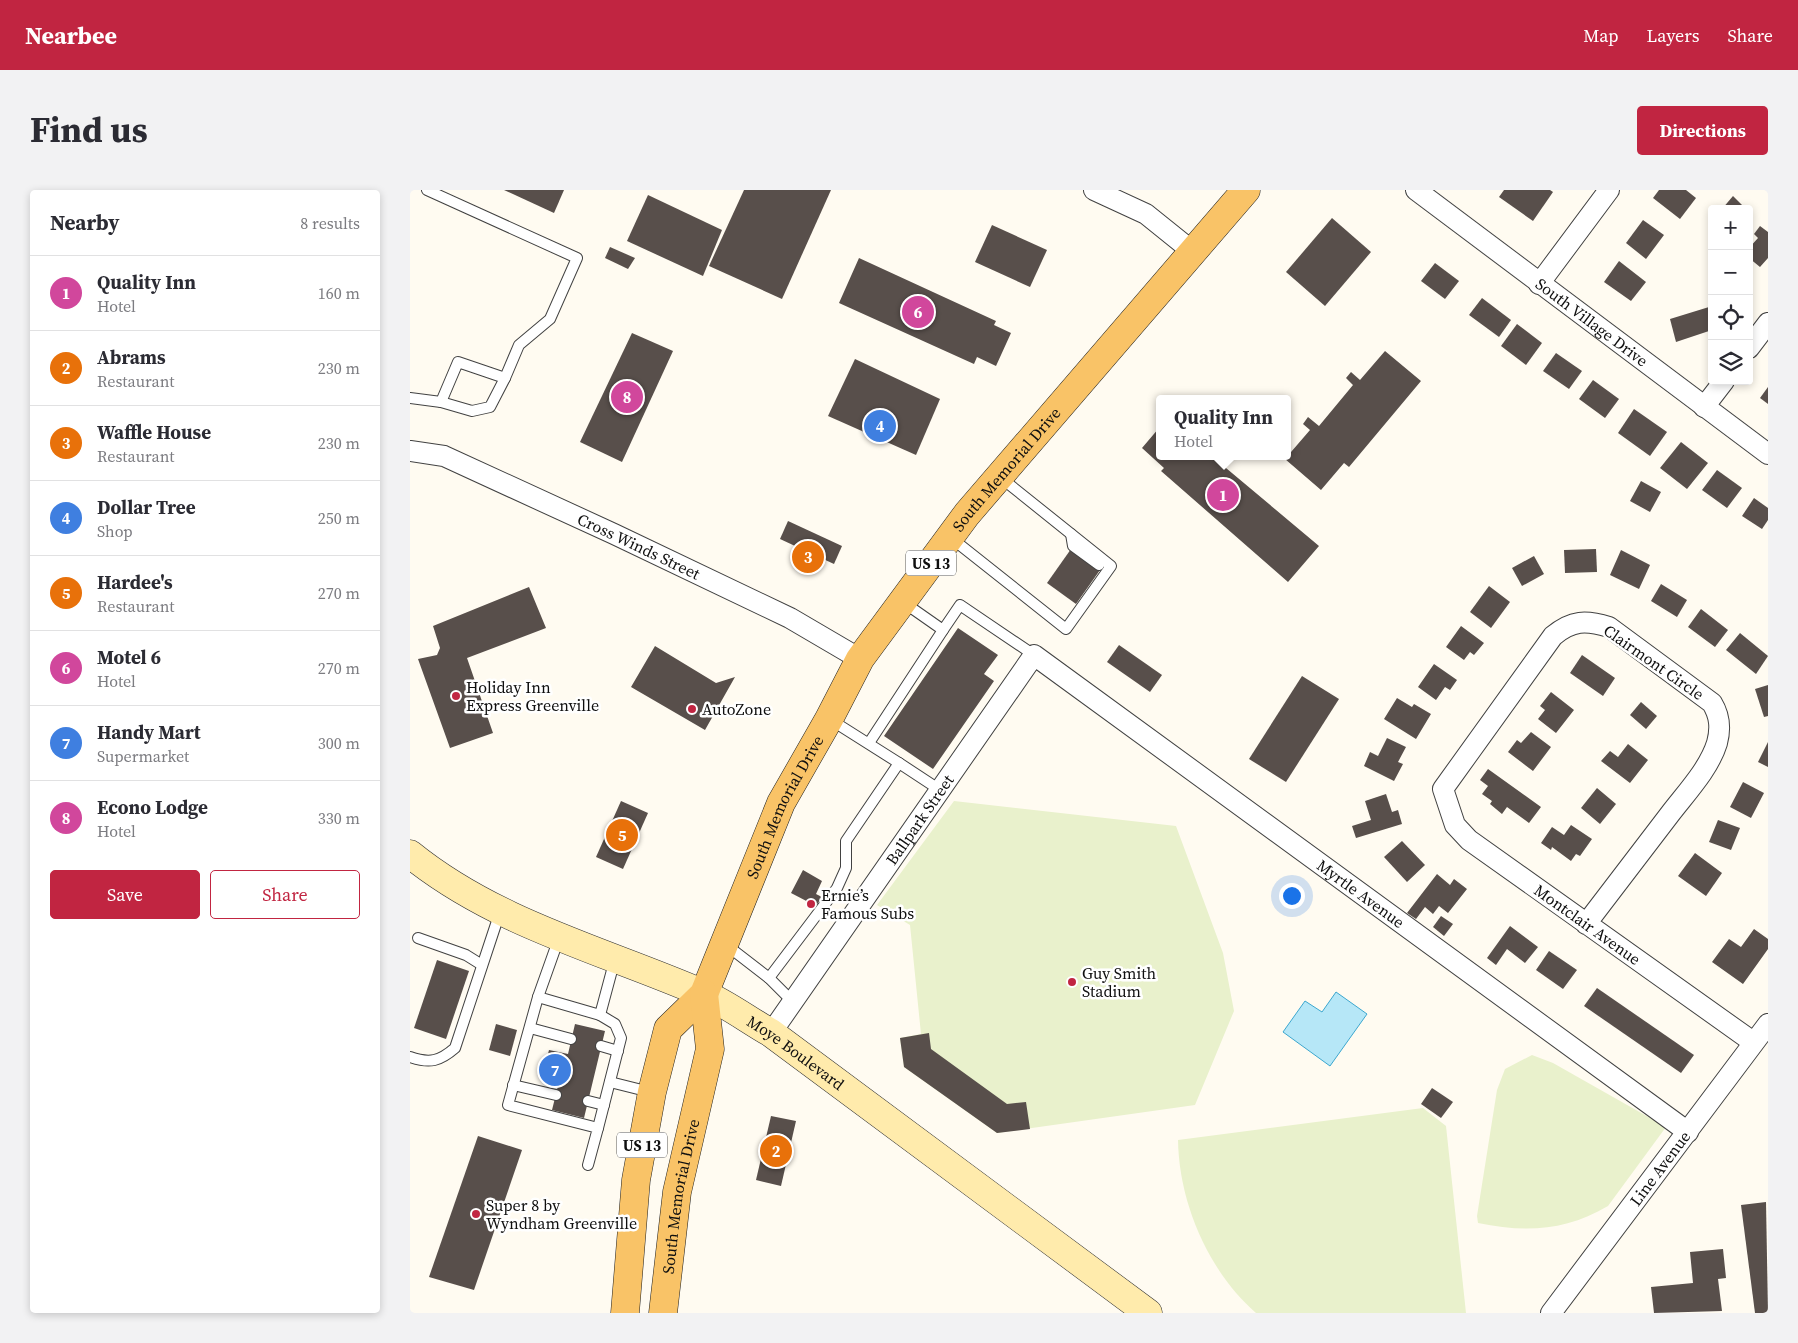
<!DOCTYPE html>
<html lang="en">
<head>
<meta charset="utf-8">
<style>
	body { margin:0; font-family:"Source Serif 4",serif; background:#f2f2f3; color:#2b2b33 }
	.controls { position:absolute; right:15px; top:15px; display:grid; overflow:hidden; border-radius:5px; box-shadow:0 2px 8px #0003 }
	.controls button { width:45px; height:45px; display:grid; place-items:center; padding:0; border:0; border-bottom:1px solid #e1e1e2; background:#fff; color:#2b2b33; font:25px sans-serif }
	.you { position:absolute; left:881px; top:705px; width:18px; height:18px; margin:-12px; border:4px solid #fff; border-radius:50%; background:#1a73e8; box-shadow:0 0 0 8px #1a73e833 }
	.badge { display:grid; place-items:center; width:32px; height:32px; border-radius:50%; background:#c12541; color:#fff; font-size:16px; font-weight:700 }
	.pin { position:absolute; translate:-50% -50%; border:2px solid #fff; box-shadow:0 1px 5px #0006 }
	.popup { position:absolute; left:746px; top:205px; width:135px; height:65px; box-sizing:border-box; display:grid; place-content:center; border-radius:5px; background:#fff; filter:drop-shadow(0 1px 4px #0005); font-size:16px; white-space:nowrap; color:#7c7c81 }
	.popup b { font-size:19px; color:#2b2b33 }
	.popup::after { content:''; position:absolute; left:50%; top:100%; margin-left:-10px; border:10px solid transparent; border-top-color:#fff }
	.list { margin:0; padding:0; list-style:none }
	h2 { display:flex; justify-content:space-between; align-items:center; height:65px; margin:0; padding:0 20px; font-size:21px }
	h2 small { font-size:16px; font-weight:400; color:#7c7c81 }
	.list li { display:grid; grid-template-columns:32px 1fr auto; gap:15px; align-items:center; box-sizing:border-box; height:75px; padding:0 20px; border-top:1px solid #e1e1e2 }
	.list b { display:block; font-size:19px; white-space:nowrap }
	.list p { margin:0; font-size:16px; white-space:nowrap; color:#7c7c81 }
	.list em { font-size:16px; font-style:normal; color:#7c7c81 }
	.actions { display:flex; gap:10px; padding:15px 20px }
	.actions a { flex:1; padding:11px 0; border:1px solid #c12541; border-radius:5px; text-align:center; font-size:18px; color:#c12541 }
	.actions .main { background:#c12541; color:#fff }
	.icon { flex:none; width:28px; height:28px; fill:none; stroke:currentColor; stroke-width:2; stroke-linecap:round; stroke-linejoin:round }
	.map { position:relative; flex:none; width:1358px; height:1123px; overflow:hidden; border-radius:5px }
	header { display:flex; align-items:center; gap:30px; box-sizing:border-box; height:70px; padding:0 25px; background:#c12541; color:#fff }
	header strong { font-size:24px }
	nav { display:flex; gap:28px; margin-inline-start:auto; font-size:18px }
	.intro { display:flex; align-items:center; justify-content:space-between; box-sizing:border-box; height:120px; padding:0 30px }
	h1 { margin:0; font-size:35px }
	.button { padding:12px 22px; border-radius:5px; background:#c12541; color:#fff; font-size:18px; font-weight:700 }
	main { display:flex; gap:30px; padding:0 30px }
	aside { flex:1; background:#fff; border-radius:5px; box-shadow:0 2px 8px #0003 }
	.map>svg:first-child { display:block }
</style>
</head>
<body>
<header>
<strong>Nearbee</strong>
<nav><a>Map</a><a>Layers</a><a>Share</a></nav>
</header>
<div class="intro"><h1>Find us</h1><a class="button">Directions</a></div>
<main>
<aside>
<h2>Nearby<small>8 results</small></h2>
<ul class="list">
<li><span class="badge" style="background:#d1479c">1</span><div><b>Quality Inn</b><p>Hotel</p></div><em>160 m</em></li>
<li><span class="badge" style="background:#e8710a">2</span><div><b>Abrams</b><p>Restaurant</p></div><em>230 m</em></li>
<li><span class="badge" style="background:#e8710a">3</span><div><b>Waffle House</b><p>Restaurant</p></div><em>230 m</em></li>
<li><span class="badge" style="background:#3f7fe0">4</span><div><b>Dollar Tree</b><p>Shop</p></div><em>250 m</em></li>
<li><span class="badge" style="background:#e8710a">5</span><div><b>Hardee's</b><p>Restaurant</p></div><em>270 m</em></li>
<li><span class="badge" style="background:#d1479c">6</span><div><b>Motel 6</b><p>Hotel</p></div><em>270 m</em></li>
<li><span class="badge" style="background:#3f7fe0">7</span><div><b>Handy Mart</b><p>Supermarket</p></div><em>300 m</em></li>
<li><span class="badge" style="background:#d1479c">8</span><div><b>Econo Lodge</b><p>Hotel</p></div><em>330 m</em></li>
</ul>
<div class="actions"><a class="main">Save</a><a>Share</a></div>
</aside>
<div class="map">
<svg width="1358" height="1123" viewBox="0 0 1358 1123">
	<rect width="100%" height="100%" fill="#fffbf1"/>
	<g fill="#e9f1cc">
		<path d="M544,611L766,636L813,763L824,821L785,915L587,943L494,877L490,848L511,844L500,735L467,715Z"/>
		<path d="M1122,865L1143,873L1256,937L1198,1016C1156,1041 1115,1043 1068,1033L1067,1026L1087,900L1095,879Z"/>
		<path d="M1013,918L1036,936L1056,1123H846C798,1081 769,1013 768,950Z"/>
	</g>
	<path fill="#b6e7f7" stroke="#3ca7cf" d="M926,802L957,824L920,876L873,842L895,811L912,822Z"/>
	<g fill="#584f4b">
		<path d="M94,0H154L144,23Z"/>
		<path d="M334,0H421L372,109L299,76Z"/>
		<path d="M1094,0H1140L1143,2L1123,31L1089,7Z"/>
		<path d="M1249,0H1276L1286,8L1270,29L1243,8Z"/>
		<path d="M238,5L312,40L293,86L217,51Z"/>
		<path d="M1323,6L1336,19H1312Z"/>
		<path d="M922,28L961,62L915,116L876,82Z"/>
		<path d="M1233,30L1254,45L1236,69L1216,53Z"/>
		<path d="M582,35L637,60L620,97L565,72Z"/>
		<path d="M1350,36L1358,42V68L1350,77L1339,68V58L1348,48L1344,44Z"/>
		<path d="M200,57L225,68L218,79L195,68Z"/>
		<path d="M449,68L586,131L584,135L601,143L586,176L567,167L564,174L429,113Z"/>
		<path d="M1209,71L1236,92L1221,111L1194,92Z"/>
		<path d="M1025,73L1049,91L1035,109L1011,91Z"/>
		<path d="M1072,108L1101,130L1089,147L1059,125Z"/>
		<path d="M1299,117L1302,140L1266,152L1260,129Z"/>
		<path d="M1107,134L1132,153L1116,175L1091,156Z"/>
		<path d="M222,143L263,161L212,272L170,252Z"/>
		<path d="M975,161L1011,191L939,277L934,273L911,300L875,269L900,240L893,234L898,227L909,236L943,195L936,188L941,182L950,190Z"/>
		<path d="M1146,163L1172,181L1159,199L1133,181Z"/>
		<path d="M445,169L530,209L506,265L418,226Z"/>
		<path d="M1183,190L1209,209L1195,228L1169,209Z"/>
		<path d="M1358,197V214L1350,208Z"/>
		<path d="M1224,219L1257,242L1240,266L1208,243Z"/>
		<path d="M749,238V266H808L812,270L810,273L909,356L878,392L751,281L754,278L732,258Z"/>
		<path d="M1271,252L1298,273L1277,299L1250,278Z"/>
		<path d="M1307,280L1332,298L1317,318L1292,300Z"/>
		<path d="M1231,291L1251,302L1240,322L1220,311Z"/>
		<path d="M1344,308L1358,318V330L1352,339L1332,326Z"/>
		<path d="M378,331L432,356L424,374L370,349Z"/>
		<path d="M661,359L690,380L666,414L637,393Z"/>
		<path d="M1186,359L1187,382L1155,383L1154,360Z"/>
		<path d="M1211,360L1240,375L1229,399L1200,385Z"/>
		<path d="M1124,366L1134,384L1112,396L1102,378Z"/>
		<path d="M1251,394L1277,410L1267,427L1241,411Z"/>
		<path d="M1079,396L1100,412L1081,438L1060,422Z"/>
		<path d="M119,397L136,438L57,468L83,543L40,558L8,469L27,465L30,458L23,436Z"/>
		<path d="M1291,419L1318,440L1305,457L1278,437Z"/>
		<path d="M1051,436L1074,453L1064,465L1060,462L1054,470L1036,457Z"/>
		<path d="M548,438L588,465L574,484L584,491L523,579L474,546Z"/>
		<path d="M1330,443L1358,466L1346,484L1316,460Z"/>
		<path d="M709,455L752,485L740,502L697,472Z"/>
		<path d="M245,456L306,493L325,487L295,540L221,497Z"/>
		<path d="M1172,465L1205,488L1193,506L1160,483Z"/>
		<path d="M1024,474L1047,490L1040,500L1035,497L1026,510L1008,497Z"/>
		<path d="M892,486L929,509L876,592L839,569Z"/>
		<path d="M1358,495V526L1354,527L1345,499Z"/>
		<path d="M1141,502L1164,520L1146,543L1128,529L1135,520L1130,516Z"/>
		<path d="M987,508L1002,517L1004,514L1021,524L1006,549L974,529Z"/>
		<path d="M1231,512L1247,526L1236,539L1220,525Z"/>
		<path d="M1121,542L1141,557L1123,581L1098,562L1107,550L1111,553Z"/>
		<path d="M977,548L996,557L988,572L993,574L984,591L954,576L960,562L968,566Z"/>
		<path d="M1358,552V577L1348,572Z"/>
		<path d="M1218,554L1238,570L1220,593L1191,571L1200,561L1208,567Z"/>
		<path d="M1078,579L1131,617L1119,633L1097,617L1092,624L1080,614L1082,611L1072,604L1078,596L1070,590Z"/>
		<path d="M1333,592L1354,603L1341,628L1320,617Z"/>
		<path d="M1187,598L1206,614L1190,634L1171,618Z"/>
		<path d="M976,604L982,622L988,620L992,634L946,648L942,636L961,630L955,611Z"/>
		<path d="M211,611L238,623L213,679L186,667Z"/>
		<path d="M1308,630L1330,638L1321,660L1299,652Z"/>
		<path d="M1161,635L1182,649L1170,666L1166,664L1161,671L1142,657L1141,660L1131,653L1142,637L1154,645Z"/>
		<path d="M992,651L1015,675L997,692L974,667Z"/>
		<path d="M1285,663L1312,683L1296,706L1268,686Z"/>
		<path d="M393,680L412,691L406,704L412,707L406,716L381,703Z"/>
		<path d="M1027,684L1040,695L1044,689L1057,699L1038,723L1029,716L1023,724L1015,717L1006,729L997,723Z"/>
		<path d="M1031,726L1043,734L1034,746L1023,737Z"/>
		<path d="M1100,736L1128,757L1115,773L1097,759L1086,775L1077,768Z"/>
		<path d="M1344,739L1358,749V759L1333,794L1302,772L1319,749L1331,757Z"/>
		<path d="M1139,761L1167,780L1153,799L1126,780Z"/>
		<path d="M27,770L59,781L36,849L4,838Z"/>
		<path d="M1187,798L1284,865L1271,883L1174,816Z"/>
		<path d="M86,834L107,840L100,866L79,860Z"/>
		<path d="M165,834L195,841L174,928L142,920L149,892L132,888L139,860L158,864Z"/>
		<path d="M519,843L521,859L597,914L616,912L620,939L587,943L494,877L490,848Z"/>
		<path d="M1022,898L1043,912L1031,928L1011,914Z"/>
		<path d="M361,926L386,931L371,996L346,990Z"/>
		<path d="M68,946L112,960L64,1100L19,1087Z"/>
		<path d="M1356,1012L1358,1123H1345L1331,1015Z"/>
		<path d="M1313,1059L1316,1088L1308,1089L1312,1121L1244,1123L1241,1097L1283,1093L1280,1062Z"/>
	</g>
	<g fill="none" stroke-linecap="round" stroke-linejoin="round">
		<g stroke="#424242" stroke-width="12">
			<g id="lane">
				<path d="M0,208L31,212L62,221L80,217L95,188L109,155L140,129L167,68L17,0"/>
				<path d="M31,212L48,172L95,188"/>
				<path d="M661,344L663,356L689,375"/>
				<path d="M540,347L656,439L701,376L590,287"/>
				<path d="M493,412L533,440L550,415L624,465"/>
				<path d="M459,553L533,440"/>
				<path d="M489,573L530,600"/>
				<path d="M8,748L56,765L72,775"/>
				<path d="M149,748L128,807L190,825L205,769"/>
				<path d="M315,754L359,788L427,698L436,678V651L489,573L421,530"/>
				<path d="M359,788L383,812"/>
				<path d="M128,807L98,915L188,938L178,975"/>
				<path d="M120,838L161,849"/>
				<path d="M191,856L208,861"/>
				<path d="M0,867C20,874 30,871 45,858L90,722"/>
				<path d="M200,892L240,902"/>
				<path d="M103,895L146,905"/>
				<path d="M178,911L194,915"/>
				<path d="M188,938L211,848L205,834L190,825"/>
			</g>
		</g>
		<g stroke="#424242" stroke-width="22">
			<g id="street">
				<path d="M684,0L736,24L782,61"/>
				<path id="s1" d="M1006,0L1358,264"/>
				<path d="M1129,94L1199,0"/>
				<path d="M1339,158L1358,133"/>
				<path d="M1294,217L1314,191"/>
				<path id="s2" d="M0,261L34,266L204,344L380,428L450,469"/>
				<path id="s3" d="M1176,734C1204,697 1232,661 1260,624C1276,603 1299,579 1307,553C1311,538 1310,526 1302,513L1199,437C1176,430 1162,430 1143,446L1033,599L1045,635L1059,650L1343,852"/>
				<path id="s4" d="M361,843L624,465L1278,942"/>
				<path id="s5" d="M1141,1123L1358,834"/>
			</g>
		</g>
		<g stroke="#313131" stroke-width="29">
			<g id="secondary">
				<path id="s6" d="M0,664C85,733 192,760 292,803C316,813 338,830 361,843L738,1123"/>
			</g>
		</g>
		<g stroke="#202020" stroke-width="29">
			<g id="primary">
				<path id="s7" d="M215,1123L226,990L242,902L258,839L294,804L371,613L419,529L450,469L557,324L836,0"/>
				<path id="s8" d="M253,1123L267,1002L300,859L294,804"/>
			</g>
		</g>
		<use href="#lane" stroke="#fff" stroke-width="10"/>
		<use href="#street" stroke="#fff" stroke-width="20"/>
		<use href="#secondary" stroke="#ffebac" stroke-width="28"/>
		<use href="#primary" stroke="#f9c367" stroke-width="28"/>
	</g>
	<g fill="#c12541" stroke="#fff" stroke-width="2">
		<circle cx="46" cy="506" r="5"/>
		<circle cx="282" cy="519" r="5"/>
		<circle cx="401" cy="714" r="5"/>
		<circle cx="662" cy="792" r="5"/>
		<circle cx="66" cy="1024" r="5"/>
	</g>
	<g text-anchor="middle" dominant-baseline="central" stroke-width="5" stroke-linejoin="round" paint-order="stroke">
		<g fill="#fff" stroke="#575757" stroke-width="1">
			<rect x="496" y="360.5" width="50" height="25" rx="4"/>
			<rect x="207" y="942.5" width="50" height="25" rx="4"/>
		</g>
		<g font-size="15" font-weight="bold" fill="#0f0f0f">
			<text x="521" y="373">US 13</text>
			<text x="232" y="955">US 13</text>
		</g>
		<g font-size="16" fill="#0f0f0f" stroke="#fff">
			<text stroke="none"><textPath href="#s1" startOffset="220">South Village Drive</textPath></text>
			<text stroke="none"><textPath href="#s7" startOffset="948">South Memorial Drive</textPath></text>
			<text stroke="none"><textPath href="#s2" startOffset="249">Cross Winds Street</textPath></text>
			<text transform="translate(1244 472) rotate(35)">Clairmont Circle</text>
			<text stroke="none"><textPath href="#s7" startOffset="542">South Memorial Drive</textPath></text>
			<text stroke="none"><textPath href="#s4" startOffset="260">Ballpark Street</textPath></text>
			<text stroke="none"><textPath href="#s4" startOffset="865">Myrtle Avenue</textPath></text>
			<text stroke="none"><textPath href="#s3" startOffset="846">Montclair Avenue</textPath></text>
			<text stroke="none"><textPath href="#s6" startOffset="436">Moye Boulevard</textPath></text>
			<text stroke="none"><textPath href="#s5" startOffset="181">Line Avenue</textPath></text>
			<text stroke="none"><textPath href="#s8" startOffset="118">South Memorial Drive</textPath></text>
		</g>
		<g font-size="16" fill="#0f0f0f" stroke="#fff" text-anchor="start">
			<text x="56" y="497">Holiday Inn<tspan x="56" dy="18">Express Greenville</tspan></text>
			<text x="292" y="519">AutoZone</text>
			<text x="411" y="705">Ernie’s<tspan x="411" dy="18">Famous Subs</tspan></text>
			<text x="672" y="783">Guy Smith<tspan x="672" dy="18">Stadium</tspan></text>
			<text x="76" y="1015">Super 8 by<tspan x="76" dy="18">Wyndham Greenville</tspan></text>
		</g>
	</g>
</svg>
<div class="controls">
<button>+</button>
<button>−</button>
<button><svg class="icon" aria-label="locate" viewBox="0 0 24 24"><circle cx="12" cy="12" r="6"/><path d="M12 2v4M12 18v4M2 12h4M18 12h4"/></svg></button>
<button><svg class="icon" aria-label="layers" viewBox="0 0 24 24"><path d="M12 4l9 5-9 5-9-5zM3 14l9 5 9-5"/></svg></button>
</div>
<div class="you"></div>
<div class="pin badge" style="left:813px;top:305px;background:#d1479c">1</div>
<div class="popup"><b>Quality Inn</b>Hotel</div>
<div class="pin badge" style="left:366px;top:961px;background:#e8710a">2</div>
<div class="pin badge" style="left:398px;top:367px;background:#e8710a">3</div>
<div class="pin badge" style="left:470px;top:236px;background:#3f7fe0">4</div>
<div class="pin badge" style="left:212px;top:645px;background:#e8710a">5</div>
<div class="pin badge" style="left:508px;top:122px;background:#d1479c">6</div>
<div class="pin badge" style="left:145px;top:880px;background:#3f7fe0">7</div>
<div class="pin badge" style="left:217px;top:207px;background:#d1479c">8</div>
</div>
</main>
</body>
</html>
